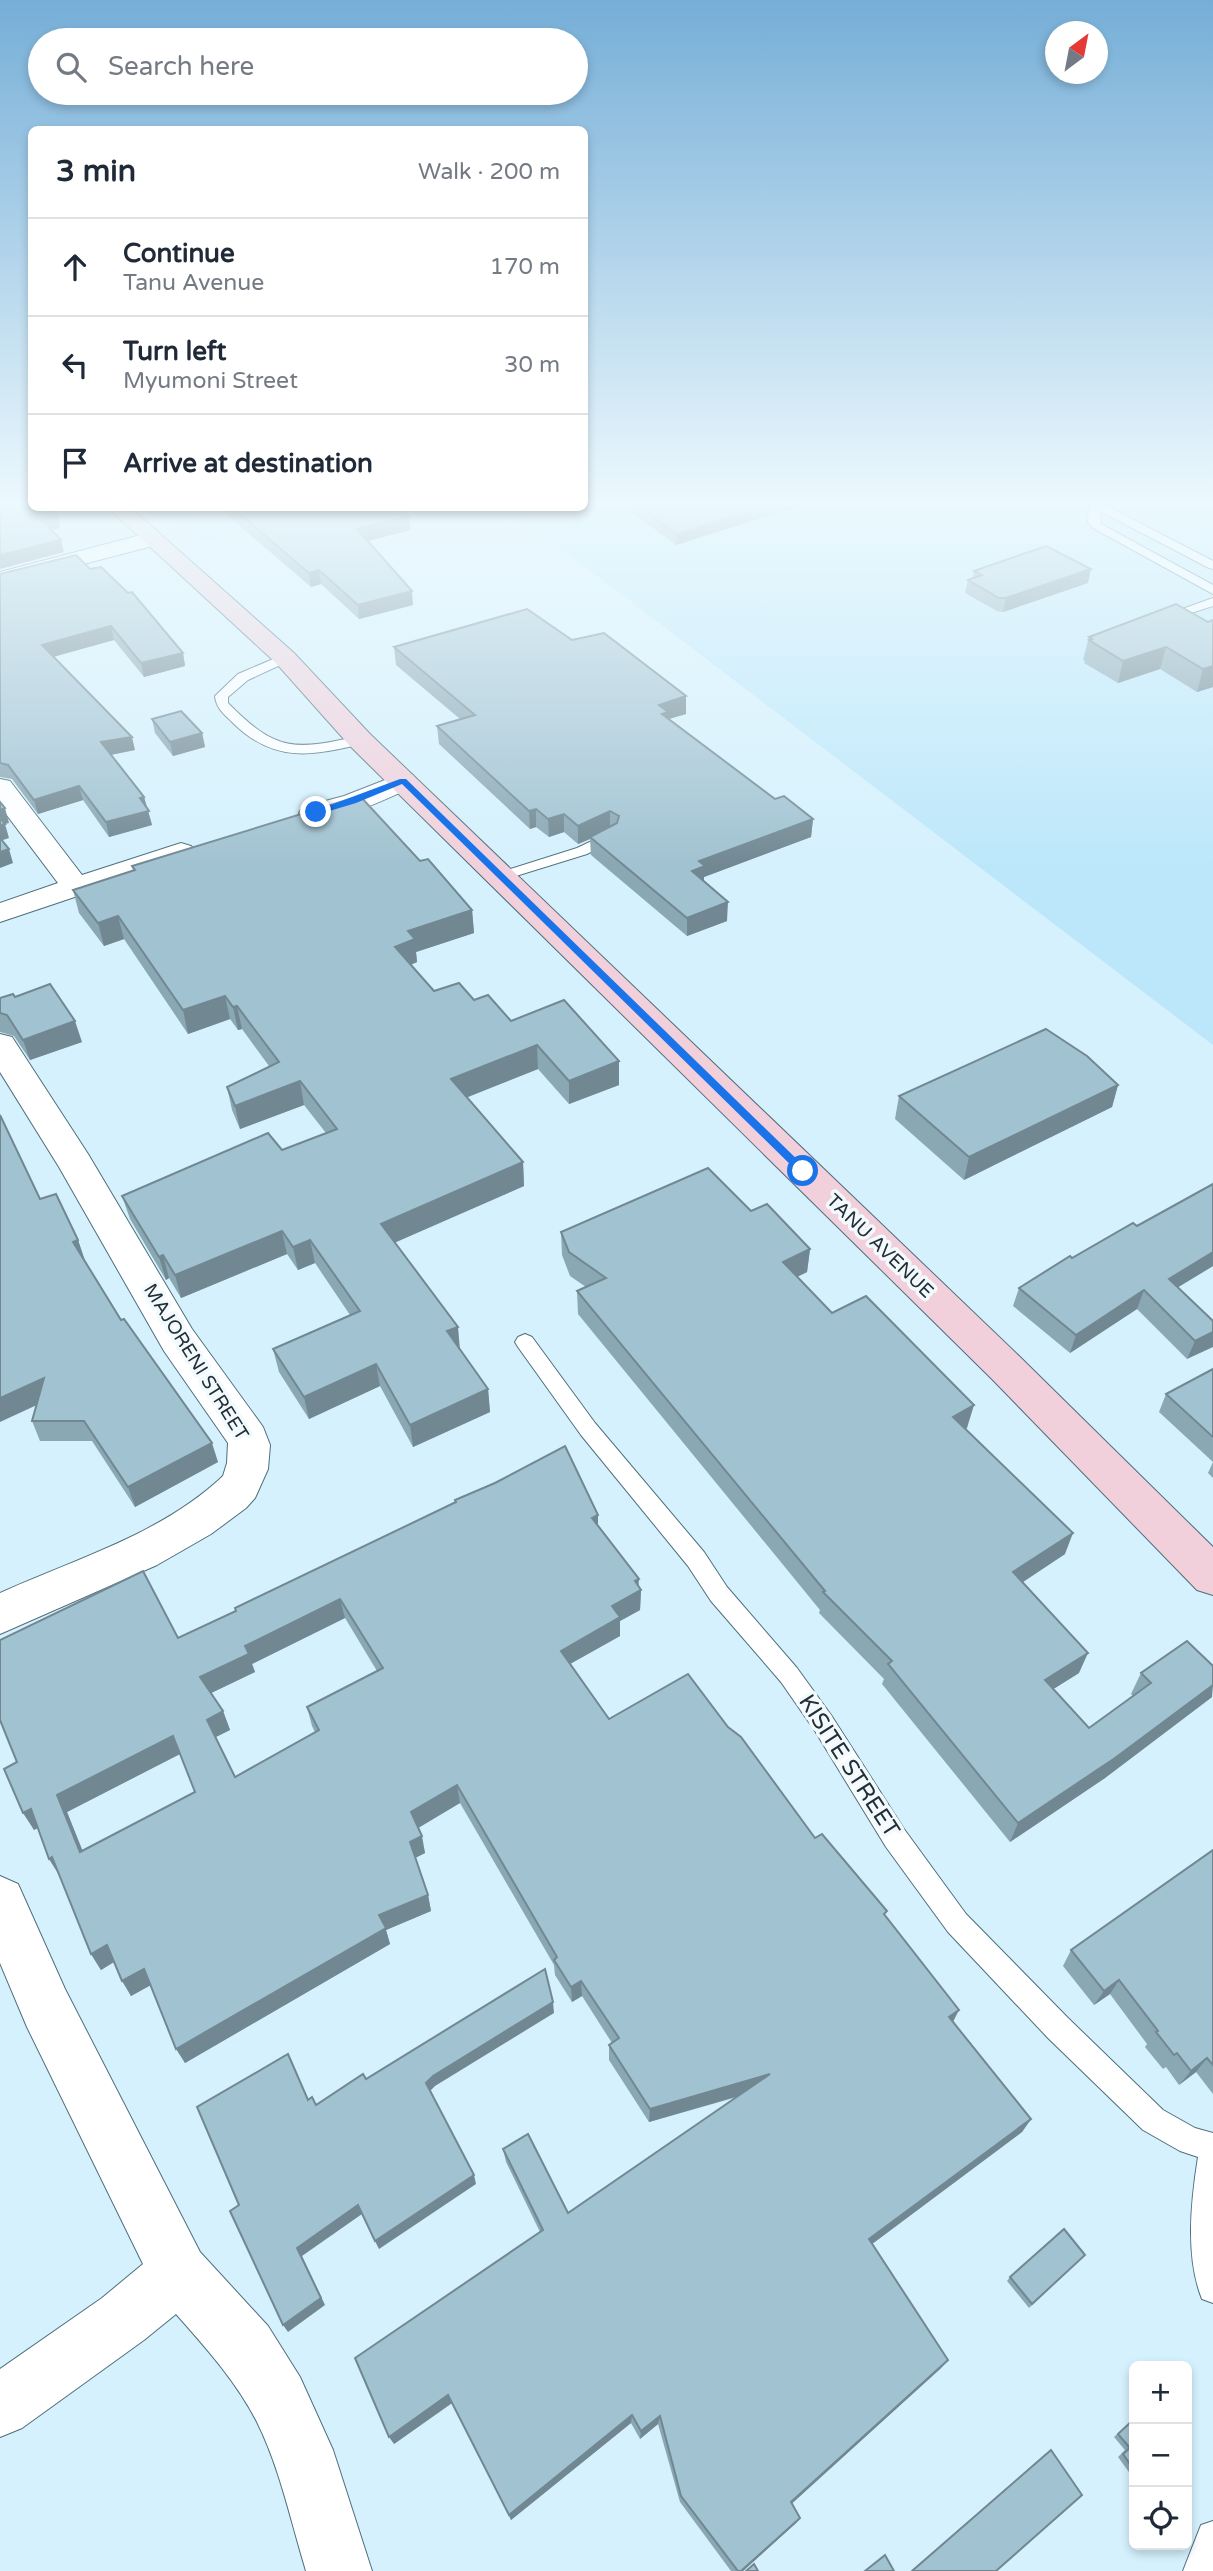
<!DOCTYPE html>
<html lang="en">
<head>
<meta charset="utf-8">
<style>
	body { margin:0; font-family:"Varela Round",sans-serif; background:#f6f6f7; color:#1f2937 }
	.controls { position:absolute; right:21px; bottom:21px; display:grid; overflow:hidden; border-radius:10px; box-shadow:0 4px 10px #0003 }
	.controls button { width:63px; height:63px; display:grid; place-items:center; padding:0; border:0; border-bottom:2px solid #e0e1e3; background:#fff; color:#1f2937; font:35px sans-serif }
	.compass { position:absolute; left:1045px; top:21px; width:63px; height:63px; border-radius:50%; background:#fff; box-shadow:0 4px 10px #0003; rotate:32deg }
	.stop { position:absolute; width:21px; height:21px; margin:-16px; border:5px solid #1a73e8; border-radius:50%; background:#fff }
	.stop.end { background:#1a73e8; border-color:#fff; box-shadow:0 2px 7px #0008 }
	.list { margin:0; padding:0; list-style:none }
	h2 { display:flex; justify-content:space-between; align-items:center; height:91px; margin:0; padding:0 28px; font-size:30px }
	h2 small { font-size:23px; font-weight:400; color:#747a83 }
	.list li { display:grid; grid-template-columns:46px 1fr auto; gap:21px; align-items:center; box-sizing:border-box; height:98px; padding:0 28px; border-top:2px solid #e0e1e3 }
	.list b { display:block; font-size:26px; white-space:nowrap }
	.list p { margin:0; font-size:23px; white-space:nowrap; color:#747a83 }
	.list em { font-size:23px; font-style:normal; color:#747a83 }
	.icon { flex:none; width:38px; height:38px; fill:none; stroke:currentColor; stroke-width:2; stroke-linecap:round; stroke-linejoin:round }
	.map { position:relative; flex:none; width:1213px; height:2571px; overflow:hidden }
	.search { position:absolute; background:#fff; box-shadow:0 4px 10px #0003; left:28px; top:28px; width:560px; height:77px; display:flex; align-items:center; gap:18px; box-sizing:border-box; padding:0 24px; border-radius:38px; color:#747a83; font-size:26px }
	.panel { position:absolute; background:#fff; box-shadow:0 4px 10px #0003; left:28px; top:126px; width:560px; height:385px; border-radius:10px }
	.map>svg:first-child { display:block }
</style>
</head>
<body>
<div class="map">
<svg width="1213" height="2571" viewBox="0 0 1213 2571">
	<rect width="100%" height="100%" fill="#d5f1fd"/>
	<g fill="#bce7fa">
		<path d="M1213,506V1045L508,508L585,506Z"/>
		<path d="M166,508H346L203,541Z"/>
	</g>
	<g fill="none" stroke-linecap="round" stroke-linejoin="round">
		<g stroke="#4f6e7b" stroke-width="2">
			<g id="lane">
				<path d="M1089,506H1107L1213,561V569L1209,568L1100,511L1101,524L1213,585V594L1093,528L1088,522Z"/>
				<path d="M1213,598V606L1163,622L1157,618Z"/>
				<path d="M285,654L289,655V661L248,680L228,697V703C277,753 295,750 360,736L365,737V743C313,756 274,764 232,722C224,714 216,708 215,696L238,674Z"/>
				<path d="M611,832L618,836L616,839L587,854L503,880L496,876L498,873L577,848Z"/>
				<path d="M525,1334L532,1337L595,1423L704,1552L727,1587L797,1668L831,1715L904,1829L966,1914L1068,2018L1163,2110L1195,2128L1213,2133V2303L1202,2299C1185,2257 1191,2201 1198,2157L1180,2151L1143,2130L1048,2038L948,1932L886,1847L815,1731L781,1682L711,1601L688,1566L581,1435L518,1347L515,1342L518,1337Z"/>
				<path d="M1213,2521V2571H1183L1201,2525Z"/>
			</g>
		</g>
		<g stroke="#4f6e7b" stroke-width="2">
			<g id="street">
				<path d="M152,532L160,534L163,539L160,544L0,586V572Z"/>
				<path d="M403,773L413,775L417,781L413,787C385,799 333,826 303,819L299,813L303,807L344,796Z"/>
				<path d="M0,779L10,781L82,875L181,843L191,846L196,852L191,858L0,922V903L58,883L0,806Z"/>
				<path d="M0,1034L12,1037L88,1154L192,1329L263,1427L270,1445L268,1469L255,1498L246,1508L211,1534L157,1565L0,1634V1593C75,1559 162,1534 223,1476L227,1463L228,1443L164,1351L59,1167L0,1072Z"/>
				<path d="M0,1876L18,1884L65,1989L200,2252L268,2326L300,2377L333,2450L372,2571H306C291,2522 280,2468 257,2422C236,2381 206,2348 176,2314L144,2340L22,2428L0,2437V2369L102,2298L143,2264L27,2027L0,1963Z"/>
			</g>
		</g>
		<g stroke="#4f6e7b" stroke-width="2">
			<path id="secondary" d="M108,508H131L294,653L370,734L1020,1357L1213,1547V1595L1197,1590L992,1379L350,746L276,663Z"/>
		</g>
		<use href="#lane" fill="#fff" fill-rule="evenodd"/>
		<use href="#street" fill="#fff" fill-rule="evenodd"/>
		<use href="#secondary" fill="#f1d0db" fill-rule="evenodd"/>
	</g>
	<g fill="#8aa7b4" fill-rule="evenodd">
		<path d="M623,506H799L676,545Z"/>
		<path d="M219,508H398L410,530L368,541L413,605L359,619L321,584L311,587Z"/>
		<path d="M90,569L183,653L185,666L144,677L114,640L53,656L135,750L111,755L144,797L152,825L109,837L83,800L38,814L12,779L0,777V574Z"/>
		<path d="M974,571L1088,583L1003,612L997,611L965,593L968,580L973,578Z"/>
		<path d="M1213,620V687L1197,692L1160,669L1118,683L1084,663L1085,661L1083,660L1089,637L1208,622Z"/>
		<path d="M572,640L686,696V714L669,719L775,799L813,819L811,837L704,877V882L727,921L687,936L591,855L590,839L578,844L564,832L549,837L536,827L530,829L439,744L437,726L460,719L396,665L394,647Z"/>
		<path d="M152,719L202,733L205,747L173,756L155,733Z"/>
		<path d="M420,861L472,910L474,933L416,952L417,962L411,965L434,991L474,1000L511,1021L619,1061V1085L569,1104L538,1069L466,1097L523,1162L524,1186L395,1242L460,1350L488,1389L490,1412L413,1447L380,1386L309,1419L279,1372L273,1349L350,1315L315,1263L298,1270L287,1254L181,1298L169,1278L166,1280L130,1219L122,1196L282,1150L326,1133L304,1105L240,1129L232,1110L227,1087L269,1066L242,1029L238,1030L230,1019L188,1034L124,939L104,946L79,913L73,890L133,870L132,866Z"/>
		<path d="M15,997L82,1042L30,1060L14,1036L0,1032V998Z"/>
		<path d="M1118,1085L1112,1107L964,1180L895,1119L899,1096Z"/>
		<path d="M40,1199L78,1240L85,1261L121,1320L218,1462L135,1507L92,1441H40L32,1421L36,1405Z"/>
		<path d="M751,1211L810,1249L807,1272L797,1277L832,1313L967,1428L965,1429L1065,1554L1023,1582L1079,1673L1053,1689L1089,1728L1133,1696L1131,1694L1141,1673L1212,1697L1105,1778L1010,1842L882,1684L884,1679L819,1613L820,1610L578,1314L577,1291L586,1287L570,1276L562,1255L561,1232Z"/>
		<path d="M1137,1226L1213,1266L1178,1287L1213,1321L1187,1359L1137,1309L1070,1353L1013,1306L1019,1288L1072,1258Z"/>
		<path d="M1213,1369V1462L1159,1412L1166,1394Z"/>
		<path d="M1213,1462V1478L1208,1473Z"/>
		<path d="M455,1500L598,1526L641,1590L640,1610L620,1621V1636L570,1664L609,1719L728,1727L815,1838L886,1916L953,2022L1031,2119L1022,2132L872,2244L948,2360L940,2369L792,2503L800,2518L796,2523L743,2571H731L680,2502L658,2424L640,2439L631,2423L511,2520L452,2403L394,2444L540,2232L506,2162L503,2149L568,2213L737,2097L649,2122L609,2060V2045L612,2043L582,1996L572,2002L555,1975L554,1965L460,1803L418,1827L425,1853L415,1858L428,1895L431,1911L386,1930L390,1944L185,2063L150,1985L131,1996L114,1962L101,1970L91,1954L60,1875L38,1828L34,1830L17,1762L178,1638L236,1612L455,1503ZM345,1618L377,1671L307,1707L312,1726L315,1732L235,1777L215,1737L230,1730L223,1711L211,1693L255,1672L252,1664ZM180,1754L195,1792L82,1851L67,1812Z"/>
		<path d="M1213,1850V2094L1196,2072L1179,2085L1166,2067L1163,2069L1145,2047L1147,2044L1110,1994L1094,2005L1063,1966L1071,1950Z"/>
		<path d="M1085,2255L1029,2308L1007,2281L1010,2277Z"/>
		<path d="M1134,2418V2479L1118,2457L1125,2450L1114,2437Z"/>
		<path d="M1051,2450L996,2571H911L1044,2455Z"/>
	</g>
	<g fill="#718892">
		<path d="M768,506H799L676,545L677,534Z"/>
		<path d="M57,511L60,524H59L60,528L44,532L41,519Z"/>
		<path d="M409,516L410,530L359,543L357,529Z"/>
		<path d="M61,540L64,552L0,569V555Z"/>
		<path d="M1091,569L1088,583L1003,612L1006,598Z"/>
		<path d="M319,570L321,584L311,587L309,573Z"/>
		<path d="M412,591L413,605L359,619L358,605Z"/>
		<path d="M111,626L114,640L46,659L42,645Z"/>
		<path d="M1166,647L1160,669L1118,683L1123,661Z"/>
		<path d="M183,653L185,666L144,677L141,663Z"/>
		<path d="M1213,666V687L1197,692L1203,669Z"/>
		<path d="M686,696V714L668,719L667,729L659,705Z"/>
		<path d="M202,733L205,747L173,756L170,742Z"/>
		<path d="M132,737L135,750L104,756L101,742Z"/>
		<path d="M79,786L83,800L38,814L34,800Z"/>
		<path d="M144,797L152,825L109,837L106,822L140,798Z"/>
		<path d="M5,808L9,823L5,824L9,838L0,841V810Z"/>
		<path d="M536,809V827L530,829L529,811Z"/>
		<path d="M610,811V830L590,837V839L578,844V826Z"/>
		<path d="M564,814V832L549,837L548,819Z"/>
		<path d="M813,819L811,837L704,877V884L692,871L699,861Z"/>
		<path d="M9,849L13,863L0,868V852Z"/>
		<path d="M728,902L727,921L687,936V918Z"/>
		<path d="M472,910L474,933L416,952L417,962L397,970L395,947L408,931Z"/>
		<path d="M118,916L124,939L104,946L98,923Z"/>
		<path d="M225,996L230,1019L188,1034L183,1010Z"/>
		<path d="M237,1006L242,1029L238,1030L233,1007Z"/>
		<path d="M75,1021L82,1042L30,1060L23,1040Z"/>
		<path d="M537,1045L538,1069L453,1103L451,1079Z"/>
		<path d="M619,1061V1085L569,1104V1081Z"/>
		<path d="M300,1081L304,1105L240,1129L235,1106Z"/>
		<path d="M1118,1085L1112,1107L964,1180L969,1157Z"/>
		<path d="M523,1162L524,1186L385,1247L381,1224Z"/>
		<path d="M282,1231L287,1254L181,1298L175,1275Z"/>
		<path d="M78,1240L85,1261L73,1242Z"/>
		<path d="M310,1240L315,1263L298,1270L293,1247Z"/>
		<path d="M810,1249L807,1272L780,1285L783,1262Z"/>
		<path d="M1213,1252V1266L1162,1297L1169,1279Z"/>
		<path d="M163,1255L169,1278L166,1280L159,1257Z"/>
		<path d="M1144,1290L1137,1309L1070,1353L1076,1335Z"/>
		<path d="M458,1327L460,1350L447,1331Z"/>
		<path d="M1213,1332V1347L1187,1359L1195,1341Z"/>
		<path d="M376,1364L380,1386L309,1419L304,1397Z"/>
		<path d="M44,1378L52,1398L0,1422V1398Z"/>
		<path d="M488,1389L490,1412L413,1447L410,1425Z"/>
		<path d="M974,1405L967,1428L947,1439L953,1417Z"/>
		<path d="M212,1443L218,1462L135,1507L128,1487Z"/>
		<path d="M598,1515V1535L592,1518Z"/>
		<path d="M1073,1533L1065,1554L1006,1593L1013,1572Z"/>
		<path d="M639,1579L638,1592L641,1590L640,1610L620,1621V1636L561,1669V1651L612,1606L635,1581Z"/>
		<path d="M340,1599L345,1618L252,1664L255,1672L207,1695L200,1677L245,1646Z"/>
		<path d="M1088,1653L1079,1673L1036,1700L1045,1680Z"/>
		<path d="M1213,1685L1212,1697L1105,1778L1010,1842L1018,1823Z"/>
		<path d="M223,1711L230,1730L214,1738L207,1720Z"/>
		<path d="M173,1736L180,1754L67,1812L90,1869L80,1852L57,1795Z"/>
		<path d="M457,1785L460,1803L415,1830L411,1812Z"/>
		<path d="M31,1809L41,1826L34,1830L23,1813Z"/>
		<path d="M422,1836L425,1853L413,1859L410,1842Z"/>
		<path d="M52,1857L59,1875L49,1859Z"/>
		<path d="M428,1895L431,1911L386,1930L390,1944L185,2063L176,2049L379,1915Z"/>
		<path d="M107,1945L117,1960L101,1970L91,1954Z"/>
		<path d="M144,1969L153,1984L131,1996L122,1981Z"/>
		<path d="M1119,1980L1110,1994L1094,2005L1104,1991Z"/>
		<path d="M581,1981L582,1996L572,2002L571,1987Z"/>
		<path d="M553,2002L554,2013L435,2086L428,2093L426,2083L433,2076Z"/>
		<path d="M959,2010L952,2024L949,2017Z"/>
		<path d="M1207,2058L1196,2072L1179,2085L1191,2071Z"/>
		<path d="M770,2074L766,2088L649,2122L650,2109Z"/>
		<path d="M1031,2119L1022,2132L864,2250L869,2239Z"/>
		<path d="M474,2175L476,2184L379,2249L375,2241Z"/>
		<path d="M358,2205L362,2214L302,2256L325,2305L288,2332L283,2325L297,2248Z"/>
		<path d="M948,2360L940,2369L787,2508L791,2502Z"/>
		<path d="M448,2395L452,2403L394,2444L389,2437Z"/>
		<path d="M632,2415L631,2423L511,2520L509,2515Z"/>
		<path d="M660,2416L658,2424L640,2439L641,2431Z"/>
		<path d="M800,2518L796,2523L743,2571H741Z"/>
	</g>
	<g fill="#a1c2d1" stroke="#718892" stroke-width="2" fill-rule="evenodd">
		<path d="M0,506L54,508L57,511L53,512L57,515L41,519L61,540L0,555Z"/>
		<path d="M638,506H768L677,534Z"/>
		<path d="M233,508H398L409,516L357,529L412,591L358,605L319,570L309,573Z"/>
		<path d="M1046,546L1091,569L1006,598H999L968,580L982,575L974,571Z"/>
		<path d="M76,555L90,569L101,567L128,593L132,592L183,653L141,663L111,626L42,645L132,737L101,742L144,797L140,798L149,811L106,822L79,786L34,800L8,765L0,763V574Z"/>
		<path d="M1176,604L1208,622L1213,620V666L1203,669L1166,647L1123,661L1089,640L1092,639L1089,637Z"/>
		<path d="M527,609L572,640L604,633L686,696L659,705L668,712L662,714L775,799L784,796L813,819L699,861L705,866L692,871L728,902L687,918L590,837L617,823L619,816L610,811L578,826L564,814L548,819L536,809L529,811L437,726L475,715L394,647Z"/>
		<path d="M181,711L202,733L170,742L152,719Z"/>
		<path d="M360,796L420,861L428,859L472,910L408,931L415,939L395,947L434,991L459,983L474,1000L488,995L511,1021L564,1000L619,1061L569,1081L537,1045L451,1079L523,1162L381,1224L458,1327L447,1331L488,1389L410,1425L376,1364L304,1397L273,1349L360,1311L310,1240L293,1247L282,1231L175,1275L163,1255L159,1257L122,1196L268,1133L282,1150L337,1129L300,1081L235,1106L227,1087L279,1062L237,1006L233,1007L225,996L183,1010L118,916L98,923L73,890L135,870L132,866Z"/>
		<path d="M0,802L5,808L0,810Z"/>
		<path d="M0,818L5,824L0,825Z"/>
		<path d="M0,838L9,849L0,852Z"/>
		<path d="M50,984L75,1021L23,1040L7,1015L0,1013V998L13,994L15,997Z"/>
		<path d="M1046,1029L1087,1056L1118,1085L969,1157L899,1096Z"/>
		<path d="M0,1115L40,1199L56,1194L78,1240L73,1242L121,1320L124,1319L212,1443L128,1487L84,1421H32L44,1378L0,1398Z"/>
		<path d="M708,1168L751,1211L767,1204L810,1249L783,1262L832,1313L866,1296L974,1405L953,1417L1073,1533L1013,1572L1088,1653L1045,1680L1089,1728L1151,1683L1141,1673L1187,1641L1213,1666V1685L1115,1758L1018,1823L888,1664L892,1661L823,1592L825,1591L577,1291L606,1278L569,1252L561,1232Z"/>
		<path d="M1213,1184V1252L1169,1279L1213,1321V1332L1195,1341L1144,1290L1076,1335L1019,1288L1070,1256L1072,1258L1133,1223L1137,1226Z"/>
		<path d="M1213,1369V1437L1166,1394Z"/>
		<path d="M565,1446L598,1515L592,1518L639,1579L635,1581L641,1590L612,1606L620,1617L561,1651L609,1719L688,1674L728,1727L741,1737L815,1838L822,1834L887,1911L884,1914L959,2010L949,2017L1031,2119L869,2239L948,2360L791,2502L800,2518L741,2571H738L681,2496L660,2416L641,2431L632,2415L509,2515L448,2395L389,2437L355,2358L543,2230L503,2149L528,2134L568,2213L770,2074L650,2109L609,2045L619,2038L581,1981L571,1987L554,1960L557,1957L457,1785L411,1812L422,1836L410,1842L428,1895L379,1915L386,1928L176,2049L144,1969L122,1981L107,1945L91,1954L52,1857L49,1859L31,1809L23,1813L4,1769L17,1762L0,1720V1640L143,1571L178,1638L236,1611L235,1608L456,1502L455,1500L495,1483ZM340,1599L383,1668L307,1707L319,1730L235,1777L207,1720L223,1711L200,1677L249,1654L245,1646ZM173,1736L195,1792L80,1852L57,1795Z"/>
		<path d="M1213,1850V2065L1207,2058L1191,2071L1177,2053L1174,2055L1156,2032L1158,2031L1119,1980L1104,1991L1071,1950Z"/>
		<path d="M545,1969L553,2002L433,2076L426,2083L474,2175L375,2241L358,2205L297,2248L321,2298L283,2325L230,2211L239,2205L197,2107L288,2054L308,2100L312,2097L316,2105L363,2074L366,2079Z"/>
		<path d="M1064,2229L1085,2255L1032,2304L1010,2277Z"/>
		<path d="M1134,2419V2470L1123,2454L1130,2448L1118,2434Z"/>
		<path d="M1051,2450L1082,2495L996,2571H912Z"/>
		<path d="M885,2555L894,2571H865Z"/>
		<path d="M754,2564L758,2571H746Z"/>
	</g>
	<linearGradient id="sky" x2="0" y2="1"><stop stop-color="#76aed7"/><stop offset="0.58" stop-color="#ecf9fe"/><stop offset="1" stop-color="#ecf9fe" stop-opacity="0"/></linearGradient>
	<rect width="1213" height="866" fill="url(#sky)"/>
	<path fill="#1a73e8" d="M400,779H406L806,1168V1173H799L402,784L356,803L316,815L312,812Z"/>
	<g text-anchor="middle" dominant-baseline="central" stroke-width="7" stroke-linejoin="round" paint-order="stroke">
		<g font-size="19" fill="#222f35" stroke="#f3fafd">
			<text transform="translate(880 1246) rotate(44)">TANU AVENUE</text>
			<text transform="translate(196 1362) rotate(58)">MAJORENI STREET</text>
		</g>
		<g font-size="23" fill="#222f35" stroke="#f3fafd">
			<text transform="translate(849 1766) rotate(57)">KISITE STREET</text>
		</g>
	</g>
</svg>
<div class="controls">
<button>+</button>
<button>−</button>
<button><svg class="icon" aria-label="locate" viewBox="0 0 24 24"><circle cx="12" cy="12" r="6"/><path d="M12 2v4M12 18v4M2 12h4M18 12h4"/></svg></button>
</div>
<svg class="compass" viewBox="-18 -18 36 36"><path d="M0-13l5 13h-10z" fill="#e53935"/><path d="M0 13l5-13h-10z" fill="#747a83"/></svg>
<div class="stop" style="left:803px;top:1171px"></div>
<div class="stop end" style="left:316px;top:812px"></div>
<div class="search"><svg class="icon" aria-label="search" viewBox="0 0 24 24"><circle cx="10" cy="10" r="6"/><path d="M15 15l6 6"/></svg>Search here</div>
<section class="panel">
<h2>3 min<small>Walk · 200 m</small></h2>
<ul class="list">
<li><svg class="icon" aria-label="ahead" viewBox="0 0 24 24"><path d="M12 20V5M6 11l6-6 6 6"/></svg><div><b>Continue</b><p>Tanu Avenue</p></div><em>170 m</em></li>
<li><svg class="icon" aria-label="left" viewBox="0 0 24 24"><path d="M17 20v-9H6M10 6l-5 5 5 5"/></svg><div><b>Turn left</b><p>Myumoni Street</p></div><em>30 m</em></li>
<li><svg class="icon" aria-label="arrive" viewBox="0 0 24 24"><path d="M6 21V4h12l-3 4 3 4H6"/></svg><div><b>Arrive at destination</b></div></li>
</ul>
</section>
</div>
</body>
</html>
